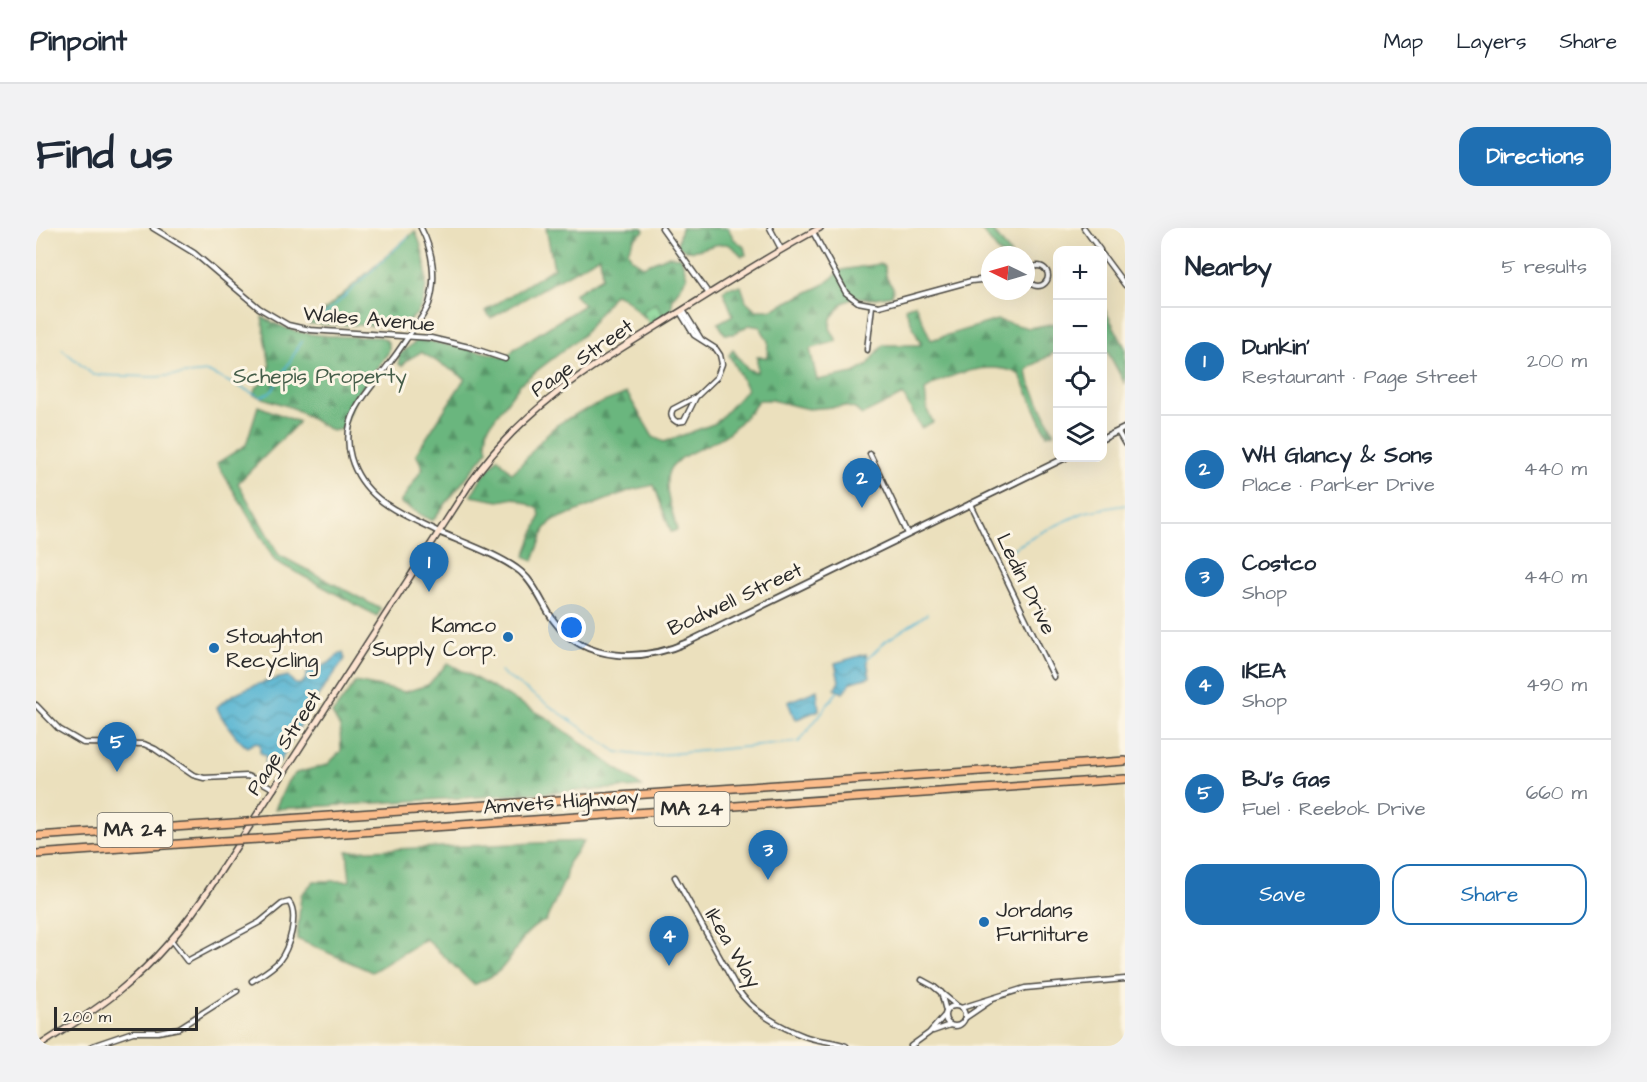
<!DOCTYPE html>
<html lang="en">
<head>
<meta charset="utf-8">
<style>
	body { margin:0; font-family:"Architects Daughter",sans-serif; background:#f2f2f3; color:#1f2937 }
	.controls { position:absolute; right:18px; top:18px; display:grid; overflow:hidden; border-radius:12px; box-shadow:0 6px 24px #0002 }
	.controls button { width:54px; height:54px; display:grid; place-items:center; padding:0; border:0; border-bottom:2px solid #e0e1e3; background:#fff; color:#1f2937; font:30px sans-serif }
	.compass { position:absolute; left:945px; top:18px; width:54px; height:54px; border-radius:50%; background:#fff; box-shadow:0 6px 24px #0002; rotate:275deg }
	.scale { position:absolute; left:18px; bottom:15px; width:144px; box-sizing:border-box; padding-left:6px; border:3px solid #2b2b2b; border-top:0; font-size:16px; line-height:21px; white-space:nowrap; color:#2b2b2b; -webkit-text-stroke:4px #fcf5e5; paint-order:stroke }
	.you { position:absolute; left:536px; top:400px; width:21px; height:21px; margin:-15px; border:4px solid #fff; border-radius:50%; background:#1a73e8; box-shadow:0 0 0 9px #1a73e833 }
	.badge { display:grid; place-items:center; width:39px; height:39px; border-radius:50%; background:#1f6fb2; color:#fff; font-size:20px; font-weight:700 }
	.pin { position:absolute; translate:-50% -50px; filter:drop-shadow(0 2px 3px #0008) }
	.pin::after { content:''; position:absolute; top:32px; width:21px; height:18px; background:inherit; clip-path:polygon(0 0,100% 0,50% 100%) }
	.list { margin:0; padding:0; list-style:none }
	h2 { display:flex; justify-content:space-between; align-items:center; height:78px; margin:0; padding:0 24px; font-size:26px }
	h2 small { font-size:20px; font-weight:400; color:#747a83 }
	.list li { display:grid; grid-template-columns:39px 1fr auto; gap:18px; align-items:center; box-sizing:border-box; height:108px; padding:0 24px; border-top:2px solid #e0e1e3 }
	.list b { display:block; font-size:22px; white-space:nowrap }
	.list p { margin:0; font-size:20px; white-space:nowrap; color:#747a83 }
	.list em { font-size:20px; font-style:normal; color:#747a83 }
	.actions { display:flex; gap:12px; padding:18px 24px }
	.actions a { flex:1; padding:14px 0; border:2px solid #1f6fb2; border-radius:18px; text-align:center; font-size:21px; color:#1f6fb2 }
	.actions .main { background:#1f6fb2; color:#fff }
	.icon { flex:none; width:33px; height:33px; fill:none; stroke:currentColor; stroke-width:2; stroke-linecap:round; stroke-linejoin:round }
	.map { position:relative; flex:none; width:1089px; height:818px; overflow:hidden; border-radius:18px }
	header { display:flex; align-items:center; gap:36px; box-sizing:border-box; height:84px; padding:0 30px; background:#fff; border-bottom:2px solid #e0e1e3 }
	header strong { font-size:28px }
	nav { display:flex; gap:33px; margin-inline-start:auto; font-size:21px }
	.intro { display:flex; align-items:center; justify-content:space-between; box-sizing:border-box; height:144px; padding:0 36px }
	h1 { margin:0; font-size:42px }
	.button { padding:15px 27px; border-radius:18px; background:#1f6fb2; color:#fff; font-size:21px; font-weight:700 }
	main { display:flex; gap:36px; padding:0 36px }
	aside { flex:1; background:#fff; border-radius:18px; box-shadow:0 6px 24px #0002 }
	.map>svg:first-child { display:block }
</style>
</head>
<body>
<header>
<strong>Pinpoint</strong>
<nav><a>Map</a><a>Layers</a><a>Share</a></nav>
</header>
<div class="intro"><h1>Find us</h1><a class="button">Directions</a></div>
<main>
<div class="map">
<svg width="1089" height="818" viewBox="0 0 1089 818">
	<defs>
		<pattern id="forest-firs" width="22" height="20" patternUnits="userSpaceOnUse" patternTransform="scale(1.5)"><rect width="22" height="20" fill="#6ab67e"/><path d="M5 1l3.5 6h-7zM16 11l3.5 6h-7z" fill="#579467"/></pattern>
		<pattern id="cemetery-stones" width="16" height="16" patternUnits="userSpaceOnUse" patternTransform="scale(1.5)"><rect width="16" height="16" fill="#83d494"/><path d="M2 7V4a2 2 0 0 1 4 0v3zM10 15v-3a2 2 0 0 1 4 0v3z" fill="#71b680"/></pattern>
		<pattern id="water-waves" width="16" height="10" patternUnits="userSpaceOnUse" patternTransform="scale(1.5)"><rect width="16" height="10" fill="#52b3d1"/><path d="M0 5q4-4 8 0t8 0" fill="none" stroke="#4492aa"/></pattern>
	</defs>
	<rect width="100%" height="100%" fill="#fcf5e5"/>
	<filter id="ink" filterUnits="userSpaceOnUse"><feTurbulence type="fractalNoise" baseFrequency=".0167" numOctaves="2"/><feDisplacementMap in="SourceGraphic" scale="12" xChannelSelector="R" yChannelSelector="G"/><feConvolveMatrix kernelMatrix="1 2 1 2 8 2 1 2 1" color-interpolation-filters="sRGB"/></filter>
	<filter id="wash" filterUnits="userSpaceOnUse"><feTurbulence type="fractalNoise" baseFrequency=".008" numOctaves="4" result="noise"/><feDisplacementMap in="SourceGraphic" scale="24" xChannelSelector="R" yChannelSelector="G"/><feGaussianBlur stdDeviation="1.35" result="paint"/><feColorMatrix in="noise" values="0 0 0 0 0 0 0 0 0 0 0 0 0 0 0 0 0 1.4 0 .05"/><feComposite in="paint" operator="in"/></filter>
	<g filter="url(#wash)">
		<rect width="100%" height="100%" fill="#ebe0bd"/>
		<g fill="url(#forest-firs)" stroke="#4a7054" stroke-width="1.5">
			<path d="M510,0H607L608,3L598,11L592,23L596,31L607,38L632,28L645,29L651,49L637,70L635,83C604,109 603,71 578,66L546,108L485,155L452,199L450,213L452,222L396,293L364,275L387,240L380,226L429,150L385,124L371,132L366,138L363,136V127L383,111L471,129L478,121L548,77L538,66L566,49L564,28L455,90L449,83L518,40Z"/>
			<path d="M645,0H692L698,11L708,19L710,27L706,28C702,24 696,17 690,16C673,14 657,31 641,17Z"/>
			<path d="M940,0H955L975,27H965L946,3Z"/>
			<path d="M379,3C393,31 401,93 357,98L273,96Z"/>
			<path d="M843,36L849,38C849,47 851,52 857,59L856,67L834,71L821,69L807,75L795,90L794,100L801,113L774,121L781,152L818,145L831,138L847,117H885L869,80L879,76L895,112L961,92L993,100L1021,95V123L994,139L991,143L993,153L1018,205L1011,207L984,147C958,131 912,146 889,162L891,182L897,194L885,200L867,167L826,187L819,181L809,178L772,181L735,172H723C713,185 703,196 691,206C677,217 639,227 633,243C626,259 637,285 641,302L635,304L618,257L595,262L516,293L509,301L497,333L489,328L504,289L503,281L479,270L463,273L435,268L444,252L462,230L476,245C493,231 503,210 521,197C542,183 568,174 591,165L617,209L628,214L680,195L711,161L693,127L697,122L711,141L721,144V129H731L732,113L724,99L713,97L697,106H689L682,95L697,87L687,63L692,59L705,58L710,73L720,82H735L787,57L806,42Z"/>
			<path d="M1067,78L1089,120V156L1070,121L1067,122Z"/>
			<path d="M226,89C265,112 300,108 344,109C352,111 355,117 352,125L320,168L306,201L296,203L257,180L218,167L219,161L227,154L234,138Z"/>
			<path d="M222,178L263,194L202,255L243,327L345,381L341,388L239,333L181,235L210,217Z"/>
			<path d="M412,435L511,490L606,559L239,581L252,553L260,545L291,537L305,523L304,499L296,486L320,454L369,464L392,457Z"/>
			<path d="M548,613L532,635L529,651L510,693C487,700 481,724 466,740C460,748 446,752 438,757L390,711L336,744L261,711L265,667L278,653H314L311,623Z"/>
		</g>
		<path fill="url(#cemetery-stones)" stroke="#578060" stroke-width="1.5" d="M620,75L628,88L614,97L606,83Z"/>
		<g fill="url(#water-waves)" stroke="#3e6f7e" stroke-width="1.5">
			<path d="M304,425H307L309,431L281,469L242,536L234,541L229,539L230,528L224,524V517L220,514L211,519C203,514 183,488 181,479C199,461 227,454 252,448L259,456H264L269,452L271,445L293,435Z"/>
			<path d="M830,426L834,449L815,454L807,465L799,461L803,453L799,435Z"/>
			<path d="M781,462L783,482L759,492L752,474Z"/>
		</g>
		<g fill="none" stroke-linecap="round" stroke-linejoin="round">
			<g stroke="#52b3d1" stroke-width="1.5">
				<path d="M284,91L373,8"/>
				<path d="M26,121L57,147L120,149L172,144L225,169L236,163L266,113"/>
				<path d="M968,326L1008,303L1049,284L1089,277"/>
				<path d="M829,433L850,413L891,386"/>
				<path d="M464,444L581,524L611,528L763,514L802,463"/>
			</g>
		</g>
	</g>
	<g filter="url(#ink)">
		<g fill="none" stroke-linecap="round" stroke-linejoin="round">
			<g stroke="#484641" stroke-width="7">
				<g id="minor">
					<path d="M117,0L158,25L223,80L252,97L274,102L395,110L433,119L469,131"/>
					<path d="M385,0C397,23 401,51 393,76C389,86 382,94 376,103C369,113 363,123 355,133C344,149 329,164 320,181C303,213 316,249 343,271C360,285 383,294 403,304"/>
					<path d="M626,0L673,66"/>
					<path d="M734,0L745,21"/>
					<path d="M1048,0L1064,22"/>
					<path d="M777,4L810,65L822,74L843,78L935,53L954,51"/>
					<path d="M1066,26L1089,57"/>
					<circle cx="1002" cy="48" r="10"/>
					<path d="M647,82L665,111"/>
					<path d="M644,84L658,107L680,121L684,127L686,136L681,149L660,169L637,181C634,186 635,191 641,194L648,193L660,169"/>
					<path d="M831,122L836,78"/>
					<path d="M1082,204L1089,216"/>
					<path d="M834,226L872,306"/>
					<path d="M934,276L1018,449"/>
					<path d="M0,477L23,501L47,515L108,516L119,521L157,547L168,550L211,548L224,553L238,561"/>
					<path d="M639,649L702,762C716,783 744,799 768,808C781,813 796,813 810,818"/>
					<path d="M135,712L151,733L224,694L246,676L253,674C263,687 253,721 243,733C236,741 225,747 216,753"/>
					<path d="M886,752L897,758L920,777"/>
					<path d="M905,764L910,783"/>
					<circle cx="919" cy="788" r="10"/>
					<path d="M925,780L989,760L1089,751"/>
					<path d="M929,790L954,773"/>
					<path d="M897,803L914,797"/>
					<path d="M56,818L97,804H122L143,800L201,763"/>
					<path d="M875,818L893,805L908,788"/>
				</g>
			</g>
			<g stroke="#484641" stroke-width="8">
				<g id="tertiary">
					<path d="M1066,211L1089,200"/>
					<path d="M403,304C428,315 464,327 485,344C500,357 507,378 518,393C549,436 609,433 652,414L1029,230"/>
				</g>
			</g>
			<g stroke="#484641" stroke-width="8">
				<path id="secondary" d="M3,818C30,800 58,784 83,763C120,733 151,696 177,655L435,254C492,173 565,133 647,82C692,54 737,25 784,0"/>
			</g>
			<g stroke="#484641" stroke-width="10">
				<g id="motorway">
					<path d="M235,592L1089,533"/>
					<path d="M0,608L198,595"/>
					<path d="M223,611L1089,551"/>
					<path d="M0,626L186,613"/>
				</g>
			</g>
			<use href="#minor" stroke="#fff" stroke-width="4"/>
			<use href="#tertiary" stroke="#fff" stroke-width="4.5"/>
			<use href="#secondary" stroke="#fde4d1" stroke-width="5"/>
			<use href="#motorway" stroke="#fabc8b" stroke-width="7"/>
			<g stroke="#484641" stroke-width="10" stroke-linecap="butt">
				<g id="motorway-bridge">
					<path d="M198,595L235,592"/>
					<path d="M186,613L223,611"/>
				</g>
			</g>
			<use href="#motorway-bridge" stroke="#fabc8b" stroke-width="7"/>
		</g>
	</g>
	<g fill="#1f6fb2" stroke="#fcf5e5" stroke-width="2">
		<circle cx="472" cy="409" r="6"/>
		<circle cx="178" cy="420" r="6"/>
		<circle cx="948" cy="694" r="6"/>
	</g>
	<g text-anchor="middle" dominant-baseline="central" stroke-width="6" stroke-linejoin="round" paint-order="stroke">
		<g fill="#fcf5e5" stroke="#6a6863" stroke-width="1.5">
			<rect x="618.5" y="564" width="75" height="34" rx="4.5"/>
			<rect x="61.5" y="585" width="75" height="34" rx="4.5"/>
		</g>
		<g font-size="20" font-weight="bold" fill="#2b2b2b">
			<text x="656" y="581">MA 24</text>
			<text x="99" y="602">MA 24</text>
		</g>
		<g font-size="21" fill="#2b2b2b" stroke="#fcf5e5">
			<text transform="translate(333 91) rotate(5)">Wales Avenue</text>
			<text transform="translate(546 130) rotate(-35)">Page Street</text>
			<text transform="translate(990 356) rotate(64)">Ledin Drive</text>
			<text transform="translate(699 371) rotate(-25)">Bodwell Street</text>
			<text transform="translate(248 515) rotate(-57)">Page Street</text>
			<text transform="translate(525 574) rotate(-4)">Amvets Highway</text>
			<text transform="translate(697 720) rotate(59)">Ikea Way</text>
		</g>
		<g font-size="21" fill="#455e4a" stroke="#fcf5e5">
			<text x="284" y="148">Schepis Property</text>
		</g>
		<g font-size="21" fill="#2b2b2b" stroke="#fcf5e5" text-anchor="start">
			<text x="460" y="397" text-anchor="end">Kamco<tspan x="460" dy="24">Supply Corp.</tspan></text>
			<text x="190" y="408">Stoughton<tspan x="190" dy="24">Recycling</tspan></text>
			<text x="960" y="682">Jordans<tspan x="960" dy="24">Furniture</tspan></text>
		</g>
	</g>
</svg>
<div class="controls">
<button>+</button>
<button>−</button>
<button><svg class="icon" aria-label="locate" viewBox="0 0 24 24"><circle cx="12" cy="12" r="6"/><path d="M12 2v4M12 18v4M2 12h4M18 12h4"/></svg></button>
<button><svg class="icon" aria-label="layers" viewBox="0 0 24 24"><path d="M12 4l9 5-9 5-9-5zM3 14l9 5 9-5"/></svg></button>
</div>
<svg class="compass" viewBox="-18 -18 36 36"><path d="M0-13l5 13h-10z" fill="#e53935"/><path d="M0 13l5-13h-10z" fill="#747a83"/></svg>
<div class="scale">200 m</div>
<div class="you"></div>
<div class="pin badge" style="left:393px;top:364px">1</div>
<div class="pin badge" style="left:826px;top:280px">2</div>
<div class="pin badge" style="left:732px;top:652px">3</div>
<div class="pin badge" style="left:633px;top:738px">4</div>
<div class="pin badge" style="left:81px;top:544px">5</div>
</div>
<aside>
<h2>Nearby<small>5 results</small></h2>
<ul class="list">
<li><span class="badge">1</span><div><b>Dunkin'</b><p>Restaurant · Page Street</p></div><em>200 m</em></li>
<li><span class="badge">2</span><div><b>WH Glancy &amp; Sons</b><p>Place · Parker Drive</p></div><em>440 m</em></li>
<li><span class="badge">3</span><div><b>Costco</b><p>Shop</p></div><em>440 m</em></li>
<li><span class="badge">4</span><div><b>IKEA</b><p>Shop</p></div><em>490 m</em></li>
<li><span class="badge">5</span><div><b>BJ's Gas</b><p>Fuel · Reebok Drive</p></div><em>660 m</em></li>
</ul>
<div class="actions"><a class="main">Save</a><a>Share</a></div>
</aside>
</main>
</body>
</html>
